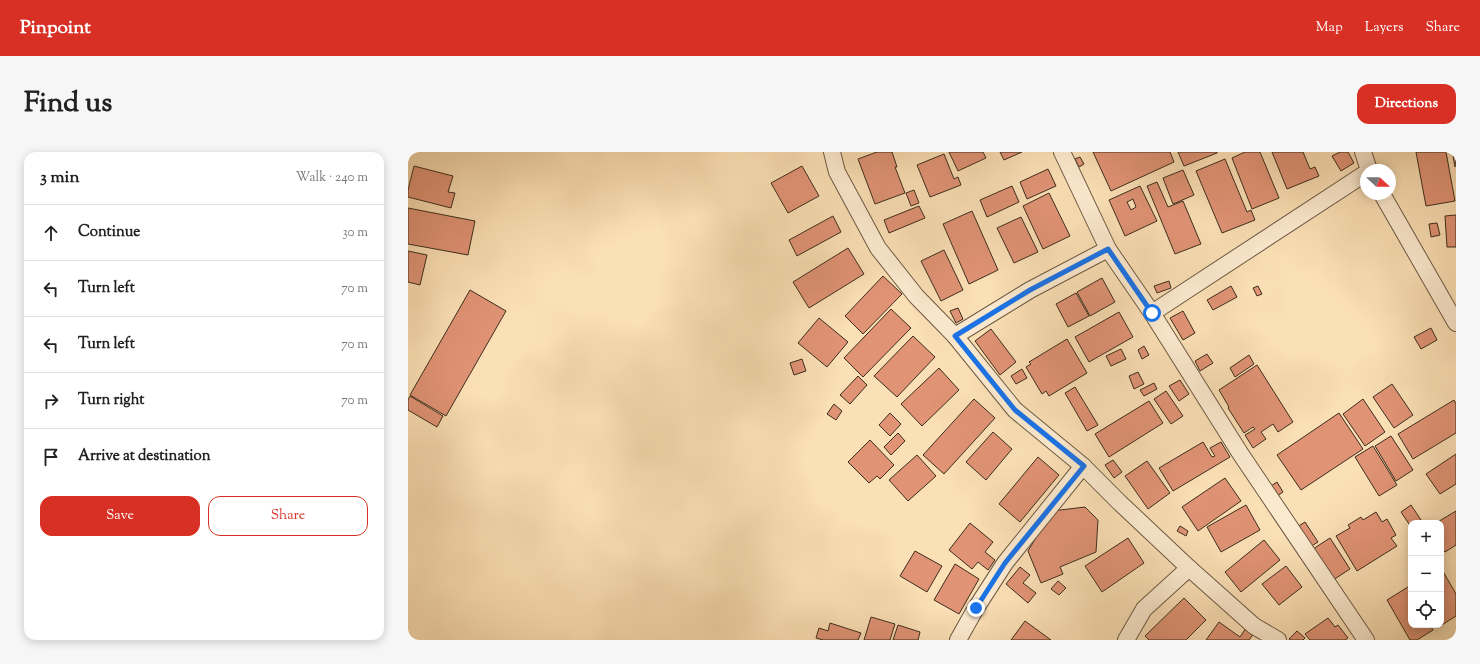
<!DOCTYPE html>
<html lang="en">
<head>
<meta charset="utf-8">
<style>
	body { margin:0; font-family:"Sorts Mill Goudy",serif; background:#f6f6f6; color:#222 }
	.controls { position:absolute; right:12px; bottom:12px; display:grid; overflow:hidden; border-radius:8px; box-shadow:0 2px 10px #0003 }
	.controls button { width:36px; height:36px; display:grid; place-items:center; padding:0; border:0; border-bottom:1px solid #e0e0e0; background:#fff; color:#222; font:20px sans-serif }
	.compass { position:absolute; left:952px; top:12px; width:36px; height:36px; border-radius:50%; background:#fff; box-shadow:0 2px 10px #0003; rotate:112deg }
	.stop { position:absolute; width:12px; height:12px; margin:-9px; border:3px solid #1a73e8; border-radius:50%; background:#fff }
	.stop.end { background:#1a73e8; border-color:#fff; box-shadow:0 1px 4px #0008 }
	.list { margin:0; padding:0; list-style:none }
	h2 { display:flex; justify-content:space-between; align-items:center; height:52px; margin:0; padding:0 16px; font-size:17px }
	h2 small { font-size:13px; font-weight:400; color:#767676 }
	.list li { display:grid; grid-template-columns:26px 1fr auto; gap:12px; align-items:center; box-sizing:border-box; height:56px; padding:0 16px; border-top:1px solid #e0e0e0 }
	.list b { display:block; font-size:15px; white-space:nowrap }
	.list em { font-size:13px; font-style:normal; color:#767676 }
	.actions { display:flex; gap:8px; padding:12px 16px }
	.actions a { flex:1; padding:9px 0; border:1px solid #d93025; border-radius:12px; text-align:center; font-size:14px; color:#d93025 }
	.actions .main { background:#d93025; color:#fff }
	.icon { flex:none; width:22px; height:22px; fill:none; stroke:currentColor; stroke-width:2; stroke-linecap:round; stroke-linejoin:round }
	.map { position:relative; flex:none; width:1048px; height:488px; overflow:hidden; border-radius:12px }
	header { display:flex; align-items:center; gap:24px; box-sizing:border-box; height:56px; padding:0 20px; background:#d93025; color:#fff }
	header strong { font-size:19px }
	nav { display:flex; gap:22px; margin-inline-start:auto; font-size:14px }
	.intro { display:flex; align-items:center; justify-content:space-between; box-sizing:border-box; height:96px; padding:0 24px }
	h1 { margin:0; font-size:28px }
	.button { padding:10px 18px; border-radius:12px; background:#d93025; color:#fff; font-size:14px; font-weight:700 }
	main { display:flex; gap:24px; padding:0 24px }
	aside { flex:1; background:#fff; border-radius:12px; box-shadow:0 2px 10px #0003 }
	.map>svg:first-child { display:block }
</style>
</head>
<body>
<header>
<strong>Pinpoint</strong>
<nav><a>Map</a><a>Layers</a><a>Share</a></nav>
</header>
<div class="intro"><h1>Find us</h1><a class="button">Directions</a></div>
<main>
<aside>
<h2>3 min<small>Walk · 240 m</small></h2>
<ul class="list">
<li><svg class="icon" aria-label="ahead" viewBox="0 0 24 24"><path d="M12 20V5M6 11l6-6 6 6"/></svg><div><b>Continue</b></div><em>30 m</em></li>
<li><svg class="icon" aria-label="left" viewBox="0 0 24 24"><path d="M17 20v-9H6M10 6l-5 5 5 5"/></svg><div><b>Turn left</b></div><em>70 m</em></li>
<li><svg class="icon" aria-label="left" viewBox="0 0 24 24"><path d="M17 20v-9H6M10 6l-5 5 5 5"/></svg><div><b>Turn left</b></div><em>70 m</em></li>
<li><svg class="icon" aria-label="right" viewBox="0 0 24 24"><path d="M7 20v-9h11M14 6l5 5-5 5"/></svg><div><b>Turn right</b></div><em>70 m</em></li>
<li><svg class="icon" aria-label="arrive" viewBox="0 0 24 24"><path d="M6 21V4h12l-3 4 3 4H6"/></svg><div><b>Arrive at destination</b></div></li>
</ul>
<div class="actions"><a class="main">Save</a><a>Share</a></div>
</aside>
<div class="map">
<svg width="1048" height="488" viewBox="0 0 1048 488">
	<rect width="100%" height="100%" fill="#fbdfb5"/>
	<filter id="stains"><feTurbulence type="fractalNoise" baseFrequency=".005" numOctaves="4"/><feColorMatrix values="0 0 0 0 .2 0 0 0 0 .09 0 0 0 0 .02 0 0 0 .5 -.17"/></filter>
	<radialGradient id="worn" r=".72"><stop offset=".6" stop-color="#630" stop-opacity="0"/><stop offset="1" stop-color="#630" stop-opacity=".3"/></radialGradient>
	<g fill="#e09375" stroke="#3c2e1d" fill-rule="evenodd">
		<path d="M469,0H484L489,15H487L497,41L467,52L450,7Z"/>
		<path d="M541,0H575L578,6L550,19Z"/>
		<path d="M592,0H614L596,8Z"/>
		<path d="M685,0H762L766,10L703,39Z"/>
		<path d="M770,0H809V1L776,14Z"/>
		<path d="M837,0H852L871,46L844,57L824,6Z"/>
		<path d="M864,0H895L902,17L907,15L911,24L879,37Z"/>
		<path d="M932,0H940L946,11L933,19L924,4Z"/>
		<path d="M1008,0H1038L1047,49L1018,54Z"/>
		<path d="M536,2L546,27L550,25L553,33L522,45L509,13Z"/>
		<path d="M1045,4H1048L1047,15Z"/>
		<path d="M672,5L676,12L671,15L667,7Z"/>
		<path d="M817,7L839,60L843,58L847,68L814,81L788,19Z"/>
		<path d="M6,14L45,24L40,40L47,41L43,56L0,45V38Z"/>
		<path d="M394,14L411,44L380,61L363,31Z"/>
		<path d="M640,17L648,34L619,47L612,30Z"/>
		<path d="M775,18L786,43L765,52L755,26Z"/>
		<path d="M749,30L760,55L775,49L793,92L767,102L739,34Z"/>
		<path d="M604,34L611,50L579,65L572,48Z"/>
		<path d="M732,34L749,69L717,84L701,48ZM725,47L728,55L723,58L719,50Z"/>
		<path d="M506,38L511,51L503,54L498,41Z"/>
		<path d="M641,41L662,84L635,97L615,54Z"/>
		<path d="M511,54L517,66L481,81L476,68Z"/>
		<path d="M0,56L67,69L60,103L0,92Z"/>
		<path d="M564,59L590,118L561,132L535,72Z"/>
		<path d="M1048,63V95H1039L1037,64Z"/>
		<path d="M425,64L433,80L389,104L381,88Z"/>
		<path d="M613,65L630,100L606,111L589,76Z"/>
		<path d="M1029,71L1032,83L1023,85L1021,72Z"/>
		<path d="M440,96L456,122L401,156L385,130Z"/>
		<path d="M536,98L555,138L533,149L513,109Z"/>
		<path d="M0,99L19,103L12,133L0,130Z"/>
		<path d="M475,124L494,142L455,182L437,164Z"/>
		<path d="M694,126L707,150L682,164L669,140Z"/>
		<path d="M761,129L763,136L749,141L746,134Z"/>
		<path d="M823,134L829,145L805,158L799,148Z"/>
		<path d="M850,134L854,142L849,144L845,136Z"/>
		<path d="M62,138L98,159L38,264L2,243Z"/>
		<path d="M668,141L681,164L660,175L648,152Z"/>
		<path d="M550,156L555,167L548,171L542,159Z"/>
		<path d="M483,157L503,176L455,225L436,206Z"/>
		<path d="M775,159L787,181L775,188L762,166Z"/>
		<path d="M711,160L725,185L681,210L667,185Z"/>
		<path d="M411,166L440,190L419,215L390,191Z"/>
		<path d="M1023,176L1029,188L1013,197L1006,185Z"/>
		<path d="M583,177L608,210L592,223L567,189Z"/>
		<path d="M505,184L527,205L489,245L466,224Z"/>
		<path d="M659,187L679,221L641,244L638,239L634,242L618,215L623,212L621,210Z"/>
		<path d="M736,194L741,203L734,207L730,198Z"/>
		<path d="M713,197L718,207L703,214L698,204Z"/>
		<path d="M799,202L805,211L792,219L787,209Z"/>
		<path d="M841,203L846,212L827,225L822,216Z"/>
		<path d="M394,207L398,219L386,223L382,211Z"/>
		<path d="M849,213L885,270L870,280L865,272L853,280L858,287L845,296L837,283L847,277L845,275L836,281L820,256L821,255L811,238Z"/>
		<path d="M531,216L551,238L514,274L493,252Z"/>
		<path d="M614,217L619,226L608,232L603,224Z"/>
		<path d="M730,220L736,232L726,237L721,224Z"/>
		<path d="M450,224L459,233L442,252L432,243Z"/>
		<path d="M772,228L781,242L771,249L761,234Z"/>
		<path d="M746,231L749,237L736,244L732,238Z"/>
		<path d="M984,232L1005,263L986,276L965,245Z"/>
		<path d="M667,235L690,273L679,279L657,241Z"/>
		<path d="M758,239L775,264L763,272L746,247Z"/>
		<path d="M2,244L35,264L29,275L0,258V248Z"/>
		<path d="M566,247L587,266L536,322L515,303Z"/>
		<path d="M955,247L977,280L957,294L935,262Z"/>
		<path d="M1046,248L1048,252V281L1005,307L990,282Z"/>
		<path d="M741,249L755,271L701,305L687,282Z"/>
		<path d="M426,252L434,259L428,268L419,262Z"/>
		<path d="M482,261L493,272L482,284L471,273Z"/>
		<path d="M931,261L955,297L893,338L869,303Z"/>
		<path d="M585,280L604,297L578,328L558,310Z"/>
		<path d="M490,281L497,289L483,303L476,295Z"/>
		<path d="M983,284L1005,318L988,329L967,294Z"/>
		<path d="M462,288L486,313L472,327L469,324L461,331L440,310Z"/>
		<path d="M795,290L804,305L807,304L802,296L813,290L822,305L765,339L751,316Z"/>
		<path d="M965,294L989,333L971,344L947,305Z"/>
		<path d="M1048,302V332L1032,342L1018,322Z"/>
		<path d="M509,303L528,324L500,349L481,328Z"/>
		<path d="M630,305L651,323L612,370L591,352Z"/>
		<path d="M705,308L714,320L706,326L697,313Z"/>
		<path d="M739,309L762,341L740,357L717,324Z"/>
		<path d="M817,326L833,349L790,379L774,355Z"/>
		<path d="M869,330L875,340L869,344L863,334Z"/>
		<path d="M838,353L852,378L813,400L799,375Z"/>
		<path d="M1003,353L1015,371H1003V375L993,360Z"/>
		<path d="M677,355L690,368L688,400L652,415L655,422L633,431L620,399L644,359Z"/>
		<path d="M1048,359V393L1037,400L1033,394V371H1028Z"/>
		<path d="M968,360L974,370L979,367L988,383L983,386L989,394L949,419L928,384L942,376L940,373L953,365L955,368Z"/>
		<path d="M897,370L910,390L902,395L889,375Z"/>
		<path d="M562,371L585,390L577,400L587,408L580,418L570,410L564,417L541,398Z"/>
		<path d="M772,374L780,379L778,384L769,379Z"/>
		<path d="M720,386L736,411L694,440L677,414Z"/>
		<path d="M922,386L942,417L925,428L905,397Z"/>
		<path d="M856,388L872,408L833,440L817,420Z"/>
		<path d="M507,399L534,414L519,440L492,424Z"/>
		<path d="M547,412L571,427L551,462L526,448Z"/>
		<path d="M878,414L894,435L871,453L854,432Z"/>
		<path d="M612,415L622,423L615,431L628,441L620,451L598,432Z"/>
		<path d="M1033,416L1048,442V464L1029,476L1028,473H1033Z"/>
		<path d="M650,429L658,436L651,443L643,437Z"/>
		<path d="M1000,435L1003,441V473H1022L1025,478L1009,488H1002L979,448Z"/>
		<path d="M776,446L798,468L778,488H741L737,484Z"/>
		<path d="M463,465L487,472L482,488H456Z"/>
		<path d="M920,466L927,475L930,473L940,486L937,488H902L897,482Z"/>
		<path d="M617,469L643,488H603Z"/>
		<path d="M811,470L832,485L838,476L846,481L841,488H798Z"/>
		<path d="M422,471L453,481L450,488H415L408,486L411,476L420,479Z"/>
		<path d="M490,473L512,480L510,488H485Z"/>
		<path d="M889,479L897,486L895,488H882L881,487Z"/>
	</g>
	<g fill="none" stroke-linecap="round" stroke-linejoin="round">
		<g stroke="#6c5a43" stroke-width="18">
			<g id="street">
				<path d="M424,0L429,20L470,96L508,144L547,184L607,258L675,314L712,351L781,416L846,474L870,488"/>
				<path d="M654,0L700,97L744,161L832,301L958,488"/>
				<path d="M955,0L961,18"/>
				<path d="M974,42L1048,171"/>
				<path d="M744,161L958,21"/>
				<path d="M547,184L622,138L700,97"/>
				<path d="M550,488L568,456L597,411L675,314"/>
				<path d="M718,488L736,457L781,416"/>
			</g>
		</g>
		<use href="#street" stroke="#fceacf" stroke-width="16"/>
	</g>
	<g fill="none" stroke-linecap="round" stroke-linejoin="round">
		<path stroke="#1a73e8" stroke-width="5" d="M568,456L597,411L676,314L607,258L547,184L622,138L700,97L744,161"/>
	</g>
	<rect width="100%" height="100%" filter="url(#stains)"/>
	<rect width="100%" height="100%" fill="url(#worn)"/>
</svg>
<div class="controls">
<button>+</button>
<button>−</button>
<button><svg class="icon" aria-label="locate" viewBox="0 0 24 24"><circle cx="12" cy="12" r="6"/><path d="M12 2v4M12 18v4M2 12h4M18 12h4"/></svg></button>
</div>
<svg class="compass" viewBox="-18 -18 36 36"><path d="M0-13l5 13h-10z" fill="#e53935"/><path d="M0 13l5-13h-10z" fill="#767676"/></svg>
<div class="stop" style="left:744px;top:161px"></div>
<div class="stop end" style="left:568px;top:456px"></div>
</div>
</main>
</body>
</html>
